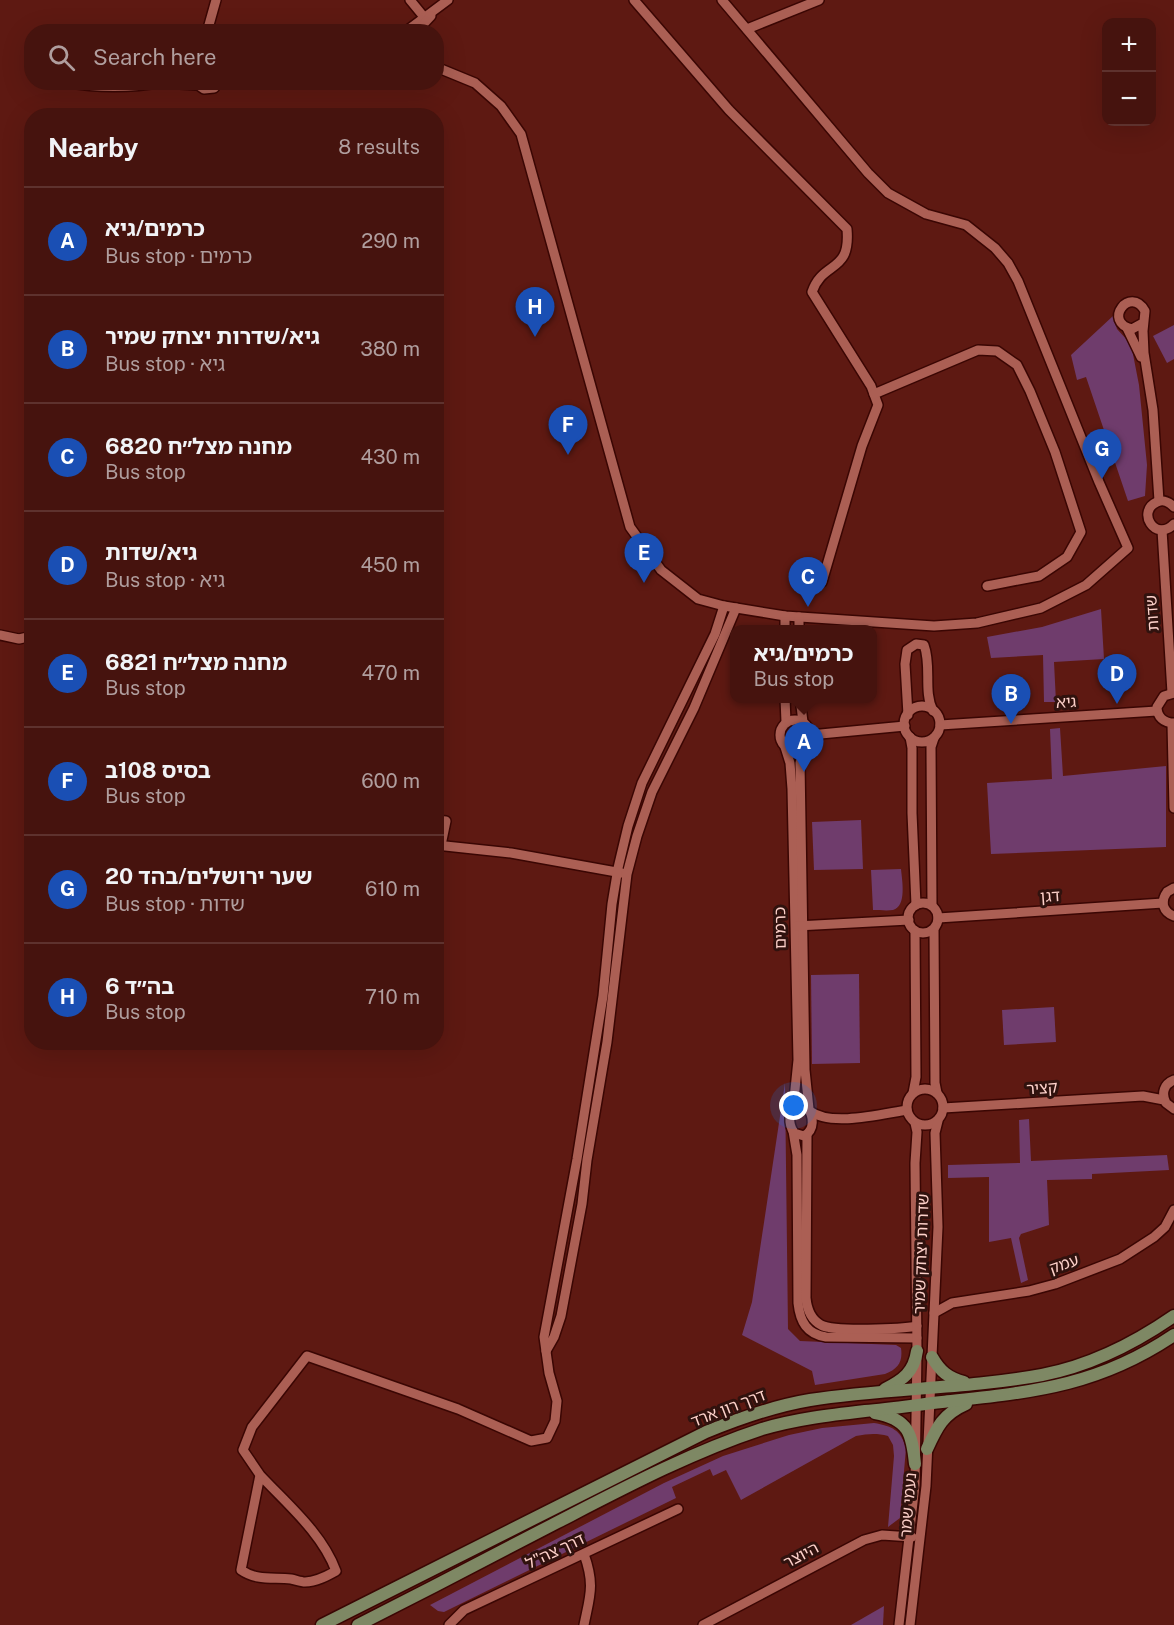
<!DOCTYPE html>
<html lang="en">
<head>
<meta charset="utf-8">
<style>
	body { margin:0; font-family:"Public Sans","Noto Sans Hebrew",sans-serif; background:#50201c; color:#f1f3f6 }
	.controls { position:absolute; right:18px; top:18px; display:grid; overflow:hidden; border-radius:12px; box-shadow:0 6px 24px #0002 }
	.controls button { width:54px; height:54px; display:grid; place-items:center; padding:0; border:0; border-bottom:2px solid #5e322e; background:#46130e; color:#f1f3f6; font:30px sans-serif }
	.you { position:absolute; left:794px; top:1106px; width:21px; height:21px; margin:-15px; border:4px solid #fff; border-radius:50%; background:#1a73e8; box-shadow:0 0 0 9px #1a73e833 }
	.badge { display:grid; place-items:center; width:39px; height:39px; border-radius:50%; background:#54cadd; color:#fff; font-size:20px; font-weight:700 }
	.pin { position:absolute; translate:-50% -50px; filter:drop-shadow(0 2px 3px #0008) }
	.pin::after { content:''; position:absolute; top:32px; width:21px; height:18px; background:inherit; clip-path:polygon(0 0,100% 0,50% 100%) }
	.popup { position:absolute; left:730px; top:625px; width:147px; height:78px; box-sizing:border-box; display:grid; place-content:center; border-radius:12px; background:#46130e; filter:drop-shadow(0 2px 4px #0005); font-size:20px; white-space:nowrap; color:#b09e9e }
	.popup b { font-size:22px; color:#f1f3f6 }
	.popup::after { content:''; position:absolute; left:50%; top:100%; margin-left:-12px; border:12px solid transparent; border-top-color:#46130e }
	.list { margin:0; padding:0; list-style:none }
	h2 { display:flex; justify-content:space-between; align-items:center; height:78px; margin:0; padding:0 24px; font-size:26px }
	h2 small { font-size:20px; font-weight:400; color:#b09e9e }
	.list li { display:grid; grid-template-columns:39px 1fr auto; gap:18px; align-items:center; box-sizing:border-box; height:108px; padding:0 24px; border-top:2px solid #5e322e }
	.list b { display:block; font-size:22px; white-space:nowrap }
	.list p { margin:0; font-size:20px; white-space:nowrap; color:#b09e9e }
	.list em { font-size:20px; font-style:normal; color:#b09e9e }
	.icon { flex:none; width:33px; height:33px; fill:none; stroke:currentColor; stroke-width:2; stroke-linecap:round; stroke-linejoin:round }
	.map { position:relative; flex:none; width:1174px; height:1625px; overflow:hidden }
	.search { position:absolute; background:#46130e; box-shadow:0 6px 24px #0002; left:24px; top:24px; width:420px; height:66px; display:flex; align-items:center; gap:15px; box-sizing:border-box; padding:0 21px; border-radius:24px; color:#b09e9e; font-size:22px }
	.panel { position:absolute; background:#46130e; box-shadow:0 6px 24px #0002; left:24px; top:108px; width:420px; height:942px; border-radius:24px }
	.map>svg:first-child { display:block }
</style>
</head>
<body>
<div class="map">
<svg width="1174" height="1625" viewBox="0 0 1174 1625">
	<rect width="100%" height="100%" fill="#5e1912"/>
	<g fill="#6f3c6c">
		<path d="M1113,316L1117,329L1128,341L1132,349L1139,385L1147,465L1145,496L1128,501L1086,377L1077,380L1071,355Z"/>
		<path d="M1174,325V359L1167,363L1153,336Z"/>
		<path d="M1101,609L1104,659L1054,662L1056,702H1044L1043,655L991,658L987,637L1042,627Z"/>
		<path d="M1060,728L1063,776L1166,766V847L991,854L987,783L1052,779L1050,729Z"/>
		<path d="M861,820L863,869L814,870L812,822Z"/>
		<path d="M901,869C902,880 907,906 893,910C887,911 879,910 873,910L871,870Z"/>
		<path d="M859,974L860,1063L812,1064L811,975Z"/>
		<path d="M1054,1007L1056,1042L1004,1045L1002,1010Z"/>
		<path d="M785,1083L788,1329L800,1341L896,1345L901,1348C903,1362 898,1369 885,1374L815,1385L812,1371L742,1335L752,1302Z"/>
		<path d="M1029,1119L1031,1161L1167,1155L1169,1170L1092,1174V1179L1047,1180L1049,1225L1021,1234L1019,1238L1028,1280L1021,1283L1011,1238L989,1242V1177L948,1178V1165L1020,1163L1019,1120Z"/>
		<path d="M874,1423C892,1426 901,1430 906,1448L900,1518L888,1527L894,1456L893,1445L888,1436C876,1433 868,1434 856,1436L741,1500L726,1470L713,1476L710,1469L672,1487L676,1498L444,1612L438,1611L430,1605L664,1483L723,1456L789,1435L822,1428Z"/>
		<path d="M884,1606L883,1625H851Z"/>
	</g>
	<g fill="none" stroke-linecap="round" stroke-linejoin="round">
		<g stroke="#3a0603" stroke-width="12">
			<g id="minor">
				<path d="M410,0L424,17"/>
				<path d="M634,0L729,110L847,229C851,274 823,260 812,292L871,386L878,405L862,446L822,582"/>
				<path d="M747,29L819,0"/>
				<path d="M207,32L216,0"/>
				<path d="M405,32L448,0"/>
				<path d="M416,32L431,16"/>
				<path d="M436,67L475,83L501,106L521,134L630,527L661,570L698,599L724,606L785,616L934,626L977,623L1041,608L1086,585L1128,548L1099,482L1018,281L1008,263L995,248L966,225L926,214L888,193L868,173L722,0"/>
				<path d="M65,82C98,88 130,88 163,82"/>
				<path d="M194,82L204,89L214,88L219,82"/>
				<path d="M163,83L196,85"/>
				<path d="M1143,323L1132,329C1102,322 1130,285 1145,311L1143,331L1144,353L1153,410L1159,501"/>
				<path d="M1127,328L1141,357"/>
				<path d="M874,394L978,350L997,351L1017,365L1030,391L1055,452L1081,532L1067,557L1039,576L987,586"/>
				<path d="M1174,507C1169,502 1164,499 1157,502C1136,511 1155,543 1174,524"/>
				<path d="M1162,530L1172,693"/>
				<path d="M785,630V616"/>
				<path d="M799,630V617"/>
				<path d="M0,635L19,639L32,636"/>
				<path d="M1174,693L1164,696L1157,707C1157,717 1164,723 1174,723"/>
				<path d="M785,698L786,722"/>
				<path d="M800,698L803,722"/>
				<circle cx="922" cy="724" r="18"/>
				<path d="M908,715L905,664L907,650L916,644L924,645C932,666 923,691 933,711"/>
				<circle cx="795" cy="735" r="15"/>
				<path d="M1172,724L1174,808"/>
				<path d="M940,725L1157,711"/>
				<path d="M810,735L905,726"/>
				<path d="M910,737L912,748V813L916,905"/>
				<path d="M785,747L790,763L792,789L798,1060L793,1109"/>
				<path d="M805,747L800,763L805,1070L809,1109"/>
				<path d="M436,820L446,821L441,845"/>
				<path d="M436,845L511,853L622,873"/>
				<path d="M1174,888L1167,892C1160,902 1163,912 1174,916"/>
				<circle cx="923" cy="918" r="15"/>
				<path d="M932,905L931,747L934,738"/>
				<path d="M938,918L1163,903"/>
				<path d="M797,926L909,920"/>
				<path d="M934,929L935,1083L937,1093"/>
				<path d="M1174,1080C1164,1084 1161,1093 1166,1103L1174,1109"/>
				<circle cx="925" cy="1107" r="18"/>
				<path d="M913,1093L916,1077L915,931"/>
				<path d="M798,1105L807,1107C814,1116 815,1130 804,1136L794,1133C788,1123 788,1112 798,1105Z"/>
				<path d="M943,1108L1143,1096L1164,1100"/>
				<path d="M810,1111C831,1127 881,1114 907,1110"/>
				<path d="M793,1131L797,1155L798,1303C800,1322 807,1334 826,1337L917,1338"/>
				<path d="M807,1135L806,1298C807,1309 810,1319 821,1325C833,1332 902,1329 917,1326"/>
				<path d="M934,1313L952,1303L1029,1291L1055,1284L1120,1259L1154,1237L1165,1227L1174,1210"/>
				<path d="M546,1351L554,1337L561,1316L582,1204L587,1160L607,1042L627,874L637,836L652,792L694,708L736,608"/>
				<path d="M260,1475C287,1504 322,1533 336,1571C327,1576 316,1582 305,1582C301,1582 296,1580 291,1579C273,1577 257,1581 241,1570L260,1475L243,1450L252,1427L307,1356L458,1409L531,1441L547,1438L555,1421L557,1401L549,1373L544,1337L577,1159L603,996L612,904L618,868L628,826L642,783L715,634L724,606"/>
				<path d="M449,1625L464,1610L678,1509"/>
				<path d="M584,1625C590,1595 595,1585 584,1554"/>
				<path d="M703,1625L864,1540L882,1535L912,1537"/>
				<path d="M899,1625L915,1485L917,1351L915,1163L917,1132L915,1123"/>
				<path d="M910,1625L926,1486L938,1227L935,1133L938,1121"/>
			</g>
		</g>
		<g stroke="#3a0603" stroke-width="15">
			<g id="major">
				<path d="M932,1357C940,1371 948,1378 964,1382"/>
				<path d="M885,1389C903,1380 914,1372 917,1351"/>
				<path d="M875,1413C909,1419 912,1434 915,1464"/>
				<path d="M927,1449C937,1427 943,1414 966,1404"/>
				<path d="M322,1625L706,1432C740,1418 774,1406 810,1400C887,1388 965,1389 1042,1375C1089,1366 1135,1343 1174,1316"/>
				<path d="M358,1625C423,1592 487,1559 552,1525C620,1490 689,1453 762,1429C796,1419 830,1415 865,1411C890,1409 916,1405 942,1402C1031,1392 1097,1387 1174,1335"/>
			</g>
		</g>
		<use href="#minor" stroke="#ab5f54" stroke-width="9"/>
		<use href="#major" stroke="#7e8864" stroke-width="12"/>
	</g>
	<g text-anchor="middle" dominant-baseline="central" stroke-width="6" stroke-linejoin="round" paint-order="stroke">
		<g font-size="16" fill="#fdd1ca" stroke="#30120e">
			<text transform="translate(1152 613) rotate(-94)">שדות</text>
			<text transform="translate(1066 702) rotate(-3)">גיא</text>
			<text transform="translate(1050 896) rotate(-4)">דגן</text>
			<text transform="translate(780 928) rotate(-91)">כרמים</text>
			<text transform="translate(1042 1088) rotate(-4)">קציר</text>
			<text transform="translate(921 1254) rotate(-88)">שדרות יצחק שמיר</text>
			<text transform="translate(1064 1264) rotate(-19)">עמק</text>
			<text transform="translate(728 1408) rotate(-21)">דרך רון ארד</text>
			<text transform="translate(908 1505) rotate(-85)">נעמי שמר</text>
			<text transform="translate(555 1551) rotate(-25)">דרך צה"ל</text>
			<text transform="translate(801 1555) rotate(-28)">היוצר</text>
		</g>
	</g>
</svg>
<div class="controls">
<button>+</button>
<button>−</button>
</div>
<div class="you"></div>
<div class="pin badge" style="left:804px;top:772px;background:#1a4fb4">A</div>
<div class="popup"><b>כרמים/גיא</b>Bus stop</div>
<div class="pin badge" style="left:1011px;top:724px;background:#1a4fb4">B</div>
<div class="pin badge" style="left:808px;top:607px;background:#1a4fb4">C</div>
<div class="pin badge" style="left:1117px;top:704px;background:#1a4fb4">D</div>
<div class="pin badge" style="left:644px;top:583px;background:#1a4fb4">E</div>
<div class="pin badge" style="left:568px;top:455px;background:#1a4fb4">F</div>
<div class="pin badge" style="left:1102px;top:479px;background:#1a4fb4">G</div>
<div class="pin badge" style="left:535px;top:337px;background:#1a4fb4">H</div>
<div class="search"><svg class="icon" aria-label="search" viewBox="0 0 24 24"><circle cx="10" cy="10" r="6"/><path d="M15 15l6 6"/></svg>Search here</div>
<section class="panel">
<h2>Nearby<small>8 results</small></h2>
<ul class="list">
<li><span class="badge" style="background:#1a4fb4">A</span><div><b>כרמים/גיא</b><p>Bus stop · כרמים</p></div><em>290 m</em></li>
<li><span class="badge" style="background:#1a4fb4">B</span><div><b>גיא/שדרות יצחק שמיר</b><p>Bus stop · גיא</p></div><em>380 m</em></li>
<li><span class="badge" style="background:#1a4fb4">C</span><div><b>מחנה מצל״ח 6820</b><p>Bus stop</p></div><em>430 m</em></li>
<li><span class="badge" style="background:#1a4fb4">D</span><div><b>גיא/שדות</b><p>Bus stop · גיא</p></div><em>450 m</em></li>
<li><span class="badge" style="background:#1a4fb4">E</span><div><b>מחנה מצל״ח 6821</b><p>Bus stop</p></div><em>470 m</em></li>
<li><span class="badge" style="background:#1a4fb4">F</span><div><b>בסיס 108ב</b><p>Bus stop</p></div><em>600 m</em></li>
<li><span class="badge" style="background:#1a4fb4">G</span><div><b>שער ירושלים/בהד 20</b><p>Bus stop · שדות</p></div><em>610 m</em></li>
<li><span class="badge" style="background:#1a4fb4">H</span><div><b>בה״ד 6</b><p>Bus stop</p></div><em>710 m</em></li>
</ul>
</section>
</div>
</body>
</html>
